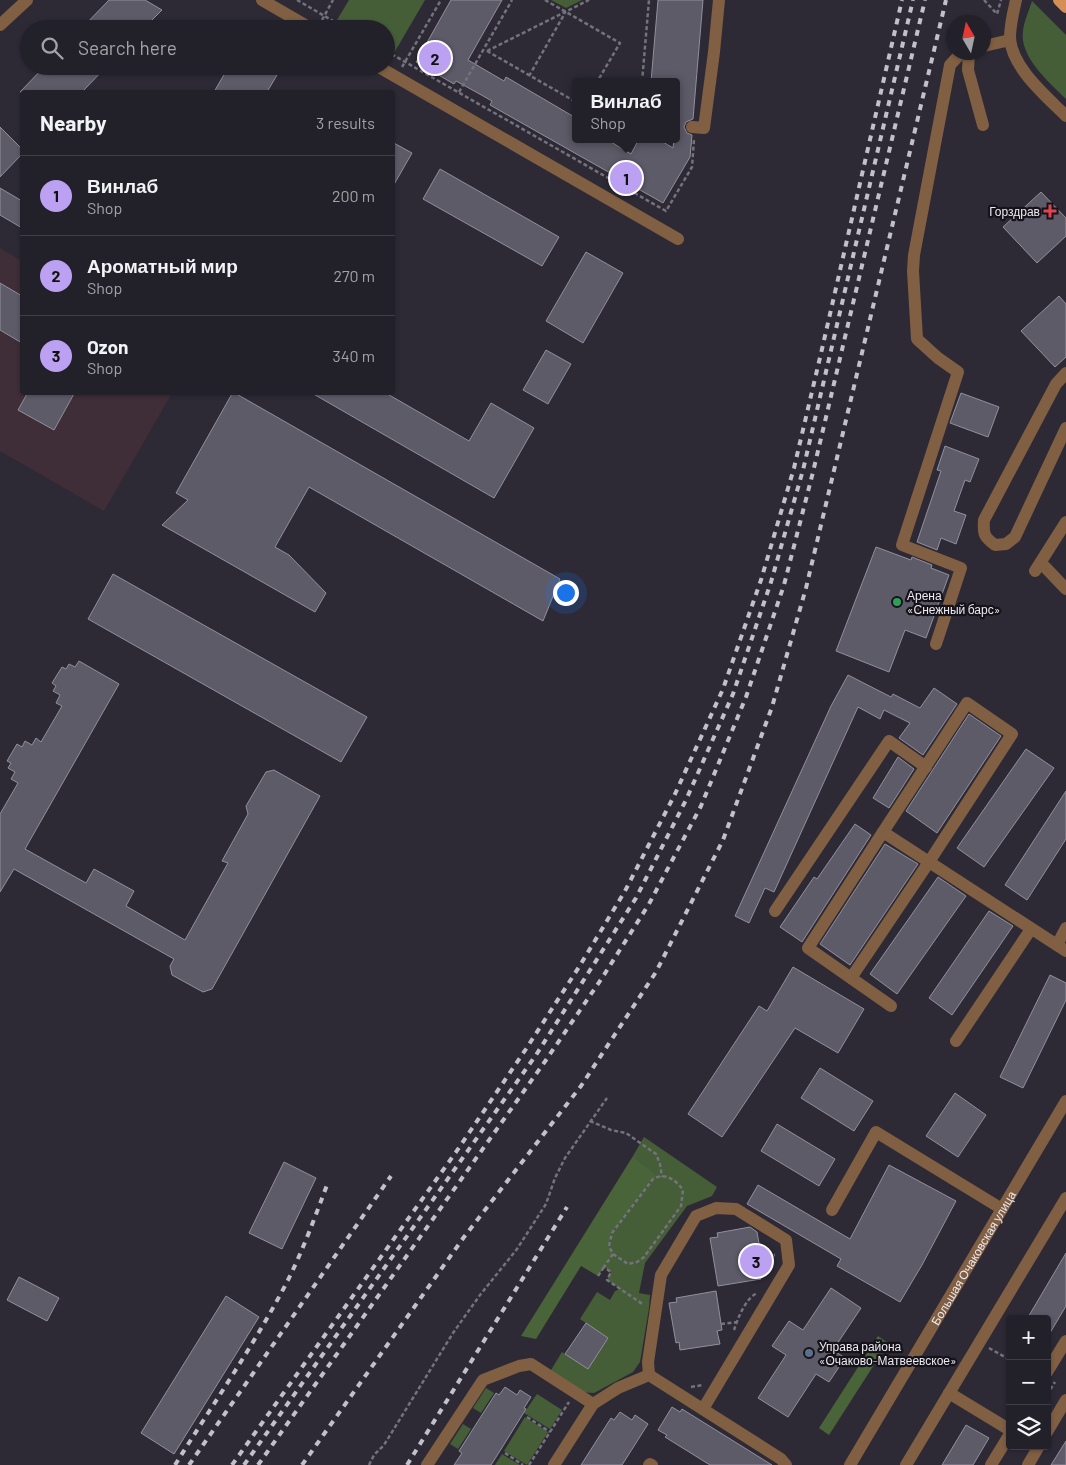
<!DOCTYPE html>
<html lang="en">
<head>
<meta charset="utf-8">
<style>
	body { margin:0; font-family:Barlow,sans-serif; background:#2a2830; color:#f1f3f6 }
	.controls { position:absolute; right:15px; bottom:15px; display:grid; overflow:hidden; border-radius:5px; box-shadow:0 1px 4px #0004 }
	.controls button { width:45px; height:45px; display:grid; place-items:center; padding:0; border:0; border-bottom:1px solid #3f3e45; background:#222028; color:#f1f3f6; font:25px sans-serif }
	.compass { position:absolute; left:946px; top:15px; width:45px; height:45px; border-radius:50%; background:#222028; box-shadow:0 1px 4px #0004; rotate:351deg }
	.you { position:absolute; left:565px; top:592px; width:18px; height:18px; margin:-12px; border:4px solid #fff; border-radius:50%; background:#1a73e8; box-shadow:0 0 0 8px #1a73e833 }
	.badge { display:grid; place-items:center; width:32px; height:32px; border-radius:50%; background:#bca0f2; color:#111; font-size:16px; font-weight:700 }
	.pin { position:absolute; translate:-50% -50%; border:2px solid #fff; box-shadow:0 1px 5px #0006 }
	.popup { position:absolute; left:572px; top:78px; width:108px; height:65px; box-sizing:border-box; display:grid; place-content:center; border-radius:5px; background:#222028; filter:drop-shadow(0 1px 4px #0005); font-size:16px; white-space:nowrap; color:#a2a3a8 }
	.popup b { font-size:19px; color:#f1f3f6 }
	.popup::after { content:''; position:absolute; left:50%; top:100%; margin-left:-10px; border:10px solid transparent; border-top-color:#222028 }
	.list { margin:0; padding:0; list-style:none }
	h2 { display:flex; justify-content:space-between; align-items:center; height:65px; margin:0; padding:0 20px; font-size:21px }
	h2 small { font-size:16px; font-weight:400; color:#a2a3a8 }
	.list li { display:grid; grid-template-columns:32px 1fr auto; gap:15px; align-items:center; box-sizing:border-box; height:80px; padding:0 20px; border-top:1px solid #3f3e45 }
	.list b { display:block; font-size:19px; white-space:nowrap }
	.list p { margin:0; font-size:16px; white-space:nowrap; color:#a2a3a8 }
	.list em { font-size:16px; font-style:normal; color:#a2a3a8 }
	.icon { flex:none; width:28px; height:28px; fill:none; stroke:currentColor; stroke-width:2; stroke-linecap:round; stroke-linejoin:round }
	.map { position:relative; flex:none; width:1066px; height:1465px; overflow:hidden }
	.search { position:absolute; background:#222028; box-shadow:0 1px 4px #0004; left:20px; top:20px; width:375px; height:55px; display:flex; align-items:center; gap:12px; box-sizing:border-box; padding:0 18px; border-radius:28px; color:#a2a3a8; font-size:19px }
	.panel { position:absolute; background:#222028; box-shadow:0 1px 4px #0004; left:20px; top:90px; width:375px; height:305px; border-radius:5px }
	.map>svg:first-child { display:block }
</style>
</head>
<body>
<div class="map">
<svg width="1066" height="1465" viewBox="0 0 1066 1465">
	<rect width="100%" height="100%" fill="#2d2a36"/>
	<path fill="#3f2d37" d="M0,248L22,261V392L172,393L104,511L0,451Z"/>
	<g fill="#455e38">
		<path d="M349,0H425L394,53L386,49V29H352L337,20Z"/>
		<path d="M551,0H582L566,8Z"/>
		<path d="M1032,1L1066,35V99C1050,83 1019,57 1023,31C1024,21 1029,11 1032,1Z"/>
		<path d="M644,1137L717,1187L712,1196L687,1206L645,1263L639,1293L650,1295L649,1308L640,1362L633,1372L594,1393L580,1392L548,1375L562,1352L588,1368L608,1338L580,1319L597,1292L610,1300L615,1291L620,1289L607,1280L611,1272L604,1267L613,1254L609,1246L612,1233L653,1179L657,1177L633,1156Z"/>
		<path d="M486,1388L494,1393L481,1413L473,1408Z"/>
		<path d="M537,1394L562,1410L550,1429L524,1413Z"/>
		<path d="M525,1417L548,1432L527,1465L504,1451Z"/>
		<path d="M463,1424L471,1429L458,1449L450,1444Z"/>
		<path d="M502,1454L520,1465H495Z"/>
	</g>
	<g fill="#486438">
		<path d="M633,1156L658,1177L653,1179L612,1233L609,1246L613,1254L598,1276L581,1266L536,1339L521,1336Z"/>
		<path d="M878,1336L888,1343L829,1435L819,1428Z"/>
	</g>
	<g fill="#5e5b69" stroke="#928f9e">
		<path d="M109,0H145L162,10L143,29H81Z"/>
		<path d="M451,0H502L468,60L504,81L506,77L576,118V139H606L631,154L639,139H658L673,148L674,139H676V82H651L658,0H703L693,119L686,122L684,127L687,133L692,135L690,157L663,203L490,105L492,101L476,92L456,81L454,84L416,62Z"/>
		<path d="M45,66H107L82,92H20Z"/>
		<path d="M229,66H261L277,75L267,92H214Z"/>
		<path d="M0,127L22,149V154L0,177Z"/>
		<path d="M392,142L412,153L392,188Z"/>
		<path d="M440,169L559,237L542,266L423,199Z"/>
		<path d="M0,188L22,201V228L0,215Z"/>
		<path d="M1041,192L1066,218V236L1037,263L1003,227Z"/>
		<path d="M586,252L623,273L583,343L546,321Z"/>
		<path d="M0,283L22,296V343L0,330Z"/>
		<path d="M1059,296L1066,304V357L1055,367L1021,331Z"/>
		<path d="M546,350L571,364L548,404L523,390Z"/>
		<path d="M28,392H75L54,430L18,410Z"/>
		<path d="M233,392L560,579L543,621L309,487L275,547L289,555L326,593L315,612L162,525L188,500L176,493Z"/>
		<path d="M310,392H384L469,441L491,403L534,428L494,498Z"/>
		<path d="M961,393L999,407L988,437L950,423Z"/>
		<path d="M945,446L979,459L970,482L965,480L954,511L966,515L956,544L941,538L937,550L917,542L941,471L937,470Z"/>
		<path d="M876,547L911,560L912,557L932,565L931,568L949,575L926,638L905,630L889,672L836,651Z"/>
		<path d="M113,574L367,717L341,762L88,619Z"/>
		<path d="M79,661L119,684L25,849L86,883L94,869L134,891L126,906L185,940L228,863L222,861L248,814L246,806L266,772L274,770L320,796L212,989L203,992L172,975L170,966L174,959L14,869L0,892V814L18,783L11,779L15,772L8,768L11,763L7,761L17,744L22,747L25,741L32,745L36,738L41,742L62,706L56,703L60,695L53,691L56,686L52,683L62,667L66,669L69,664L75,667Z"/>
		<path d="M848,675L891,697L893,694L920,708L934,688L957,704L923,755L899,738L910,723L884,710L880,719L858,707L774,892L765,888L749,923L735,916L831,706Z"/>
		<path d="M969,714L1001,736L937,833L906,811Z"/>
		<path d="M1026,749L1054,768L984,867L957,848Z"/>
		<path d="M898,757L914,769L889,808L873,798Z"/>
		<path d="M1066,791V839L1027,900L1005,885Z"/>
		<path d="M855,824L871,835L802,942L780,927L814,877L817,879Z"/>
		<path d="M885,844L918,864L850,965L820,944Z"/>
		<path d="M938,877L966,896L897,994L870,974Z"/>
		<path d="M989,911L1013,926L952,1015L929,998Z"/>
		<path d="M793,967L864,1009L838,1053L795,1028L722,1137L688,1114L759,1006L767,1011Z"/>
		<path d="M1050,975L1066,983V1000L1023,1088L1000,1077Z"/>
		<path d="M820,1068L873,1101L854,1131L801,1098Z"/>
		<path d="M955,1093L986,1115L958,1157L926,1136Z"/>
		<path d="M777,1124L835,1159L819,1186L761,1151Z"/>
		<path d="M284,1162L316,1178L282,1249L249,1233Z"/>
		<path d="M889,1165L956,1201L922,1265L900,1302L837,1266L841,1259L747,1204L758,1185L850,1239Z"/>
		<path d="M750,1227L757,1232L763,1266H758L761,1279L718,1286L710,1238L718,1237L717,1233Z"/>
		<path d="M1066,1253V1306L1047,1338V1319H1027Z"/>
		<path d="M19,1277L59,1298L47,1321L7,1300Z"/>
		<path d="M831,1288L861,1308L833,1350L845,1358L829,1382L816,1374L788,1417L758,1398L786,1355L772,1346L789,1321L803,1330Z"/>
		<path d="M716,1291L722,1330L717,1331L720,1344L680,1350L679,1342L676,1343L669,1303L677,1302L676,1298Z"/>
		<path d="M226,1296L259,1317L174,1454L141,1433Z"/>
		<path d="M586,1323L608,1338L588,1369L565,1354Z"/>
		<path d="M505,1387L517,1395L520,1390L531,1397L524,1408L526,1409L503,1446L491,1465H454L462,1453L459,1451L496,1393L499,1395Z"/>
		<path d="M672,1407L680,1412L682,1409L772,1465H710L665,1437L667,1435L658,1430Z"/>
		<path d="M620,1412L632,1420L635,1415L648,1424L622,1465H581L611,1418L614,1420Z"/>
		<path d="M966,1425L989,1438L973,1465H942Z"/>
		<path d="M1066,1441V1465H1051Z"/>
	</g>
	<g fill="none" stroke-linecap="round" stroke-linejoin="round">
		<g stroke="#74727c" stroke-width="2.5" stroke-dasharray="4 2.5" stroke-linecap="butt">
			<path d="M297,0L347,29"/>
			<path d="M545,0L620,43L597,82"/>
			<path d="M984,0L997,14L1001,0"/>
			<path d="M322,20L333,0"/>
			<path d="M386,51L666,211L692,167L694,140"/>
			<path d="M487,51L589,0"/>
			<path d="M487,51L576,102"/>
			<path d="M402,67L441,0"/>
			<path d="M529,76L565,13"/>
			<path d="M642,82L649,0"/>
			<path d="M459,92L512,0"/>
			<path d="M590,1121L611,1130L626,1133L656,1154L660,1164L662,1177"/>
			<path d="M613,1254L628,1264L637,1262L644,1257L681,1206L683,1190C676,1180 665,1172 653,1179L612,1233L609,1246L613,1254L604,1267L611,1272L607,1280L644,1305"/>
			<path d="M761,1257L775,1255"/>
			<path d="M598,1276L604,1267"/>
			<path d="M721,1324L737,1322"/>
			<path d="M734,1330C738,1318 745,1299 757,1293"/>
			<path d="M989,1348L1010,1360"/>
			<path d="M691,1387L703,1385"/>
			<path d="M1047,1395L1055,1382"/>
			<path d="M527,1417L550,1432"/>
			<path d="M505,1453L523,1465"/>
			<path d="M369,1465L374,1455L384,1445L453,1333L480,1295L517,1249L546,1204L555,1178L565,1158L607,1098"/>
			<path d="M529,1465L569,1402"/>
		</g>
		<g stroke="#815f43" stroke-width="12">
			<path d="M262,0L312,29"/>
			<path d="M1016,0C1013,13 1010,25 1010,38C1012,68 1046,96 1066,116"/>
			<path d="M0,25L27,0"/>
			<path d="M984,46L1010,40"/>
			<path d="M969,52L968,70L983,125"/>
			<path d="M377,66L678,239"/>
			<path d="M692,127L704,128L714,52L719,0"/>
			<path d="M1066,373L1056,384L984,520C983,534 984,537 995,545L1006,544L1015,537L1066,428"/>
			<path d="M1045,567L1066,589"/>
			<path d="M1035,571L1066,522"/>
			<path d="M936,644L961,568L902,545L958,372L938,358L917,339L913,271L914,255L950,65L962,52"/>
			<path d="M775,911L889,741L926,767"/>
			<path d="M1057,945L1066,928"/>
			<path d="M851,978L929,862L1012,734L967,703L883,832"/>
			<path d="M891,1006L808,948L883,832L1066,951"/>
			<path d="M956,1041L1031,929"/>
			<path d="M832,1210L876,1132L1002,1209"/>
			<path d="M1047,1372L1066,1341"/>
			<path d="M649,1375L648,1362L661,1275L696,1216L716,1208L736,1209L786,1240L789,1265L703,1409"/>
			<path d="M949,1393L1010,1430"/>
			<path d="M1047,1432L1066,1400"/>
			<path d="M427,1465L483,1380L519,1366L531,1364L593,1404"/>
			<path d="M554,1465L593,1404L618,1388L649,1375L781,1459L786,1465"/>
			<path d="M649,1465L650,1464L652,1465"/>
			<path id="s1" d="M850,1465L1066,1101"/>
			<path d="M906,1465L1066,1198"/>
			<path d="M991,1465L1010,1434"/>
			<path d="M1028,1465L1039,1446"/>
		</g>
		<path stroke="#d58f54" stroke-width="12" d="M1059,0L1066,7"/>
		<g stroke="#c2c0c9" stroke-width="4" stroke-dasharray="6 6" stroke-linecap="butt">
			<path d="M175,1465C213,1404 255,1344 288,1280C303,1250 315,1217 327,1185"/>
			<path d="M189,1465L391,1176"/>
			<path d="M232,1465L456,1152L526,1049L579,967L625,891L675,794L723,689L761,580L794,468L822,349L902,0"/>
			<path d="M244,1465L536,1055L636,898L686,800L733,694L771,582L803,470L913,0"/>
			<path d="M258,1465L546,1060L602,978L649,904L701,806L746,697L784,585L813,472L925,0"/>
			<path d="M302,1465L464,1237L581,1086L656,972L723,840L772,707L806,588L946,0"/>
			<path d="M407,1465L567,1207"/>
		</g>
	</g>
	<path fill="#e0444e" stroke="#151319" stroke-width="2" d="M1047.5 203.5h5v5h5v5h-5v5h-5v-5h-5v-5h5z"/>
	<circle fill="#2e9e5b" stroke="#151319" stroke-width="2" cx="897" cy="602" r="5"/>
	<circle fill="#5c6f8a" stroke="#151319" stroke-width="2" cx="809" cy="1353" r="5"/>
	<g text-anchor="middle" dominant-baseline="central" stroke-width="4.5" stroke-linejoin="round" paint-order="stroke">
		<g font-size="12" fill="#ebe9f1" stroke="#151319" text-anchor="start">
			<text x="1040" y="211" text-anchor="end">Горздрав</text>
			<text x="907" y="595">Арена<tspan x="907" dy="14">«Снежный барс»</tspan></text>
			<text x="819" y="1346">Управа района<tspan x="819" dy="14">«Очаково-Матвеевское»</tspan></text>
		</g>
		<g font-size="12" fill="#ebe9f1" stroke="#151319">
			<text stroke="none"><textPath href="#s1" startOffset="241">Большая Очаковская улица</textPath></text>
		</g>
	</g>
</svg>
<div class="controls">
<button>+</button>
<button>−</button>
<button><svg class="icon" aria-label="layers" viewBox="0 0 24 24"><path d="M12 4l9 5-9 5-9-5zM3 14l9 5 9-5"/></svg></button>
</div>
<svg class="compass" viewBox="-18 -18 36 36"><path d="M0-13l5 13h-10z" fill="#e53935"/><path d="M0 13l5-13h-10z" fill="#a2a3a8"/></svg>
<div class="you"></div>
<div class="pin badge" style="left:626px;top:178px">1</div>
<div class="popup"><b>Винлаб</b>Shop</div>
<div class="pin badge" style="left:435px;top:58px">2</div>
<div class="pin badge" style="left:756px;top:1261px">3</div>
<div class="search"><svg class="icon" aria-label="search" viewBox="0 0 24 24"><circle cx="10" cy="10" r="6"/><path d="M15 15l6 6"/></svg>Search here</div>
<section class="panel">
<h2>Nearby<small>3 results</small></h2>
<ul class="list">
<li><span class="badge">1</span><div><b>Винлаб</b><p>Shop</p></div><em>200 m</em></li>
<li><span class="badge">2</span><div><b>Ароматный мир</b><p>Shop</p></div><em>270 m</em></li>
<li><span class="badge">3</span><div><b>Ozon</b><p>Shop</p></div><em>340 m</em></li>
</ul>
</section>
</div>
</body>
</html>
